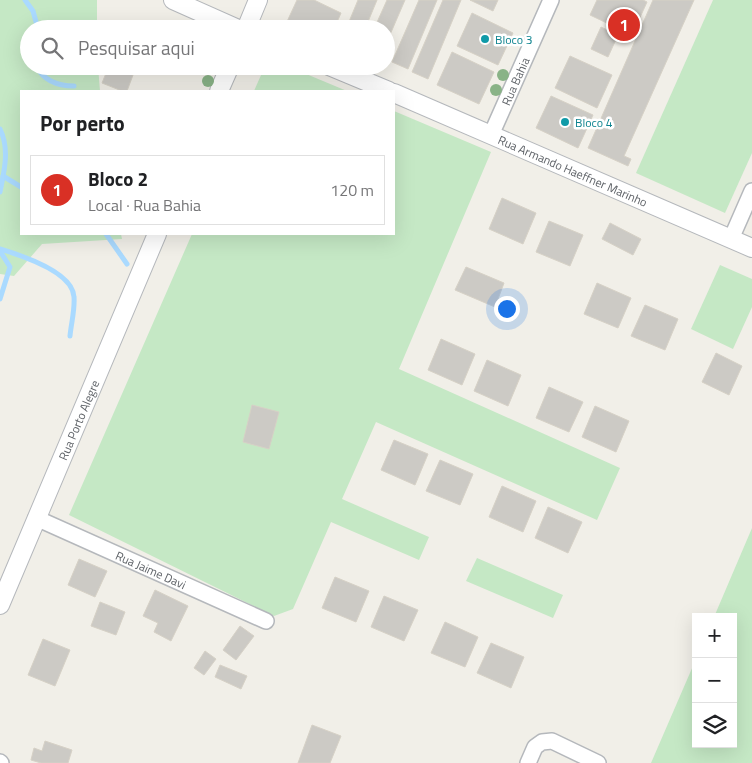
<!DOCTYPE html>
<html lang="pt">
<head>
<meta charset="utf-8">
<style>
	body { margin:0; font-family:"Titillium Web",sans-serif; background:#f2f2f2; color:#202124 }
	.controls { position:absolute; right:15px; bottom:15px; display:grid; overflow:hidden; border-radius:0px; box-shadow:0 5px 20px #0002 }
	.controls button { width:45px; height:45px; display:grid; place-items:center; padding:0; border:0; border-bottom:1px solid #e0e0e0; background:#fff; color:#202124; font:25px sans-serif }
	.you { position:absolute; left:506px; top:308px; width:18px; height:18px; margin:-12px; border:4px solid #fff; border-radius:50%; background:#1a73e8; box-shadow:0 0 0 8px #1a73e833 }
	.badge { display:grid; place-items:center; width:32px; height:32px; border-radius:50%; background:#d93025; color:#fff; font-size:16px; font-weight:700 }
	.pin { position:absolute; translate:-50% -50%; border:2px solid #fff; box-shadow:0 1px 5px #0006 }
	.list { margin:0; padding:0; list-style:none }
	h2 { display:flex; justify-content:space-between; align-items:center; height:65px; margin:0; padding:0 20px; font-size:21px }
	h2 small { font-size:16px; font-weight:400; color:#757577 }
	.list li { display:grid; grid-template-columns:32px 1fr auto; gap:15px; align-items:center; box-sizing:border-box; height:70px; margin:0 10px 10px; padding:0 10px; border:1px solid #e0e0e0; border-radius:0px }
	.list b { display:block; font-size:19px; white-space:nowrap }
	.list p { margin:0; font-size:16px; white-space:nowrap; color:#757577 }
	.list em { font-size:16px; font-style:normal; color:#757577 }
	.icon { flex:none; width:28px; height:28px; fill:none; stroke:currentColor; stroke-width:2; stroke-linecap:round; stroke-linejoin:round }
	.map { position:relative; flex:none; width:752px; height:763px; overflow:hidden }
	.search { position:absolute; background:#fff; box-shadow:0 5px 20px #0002; left:20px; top:20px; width:375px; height:55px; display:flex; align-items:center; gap:12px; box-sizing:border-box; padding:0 18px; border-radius:28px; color:#757577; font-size:19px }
	.panel { position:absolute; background:#fff; box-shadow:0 5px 20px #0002; left:20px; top:90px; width:375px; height:145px; border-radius:0px }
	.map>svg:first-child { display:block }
</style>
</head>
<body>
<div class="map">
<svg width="752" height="763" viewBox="0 0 752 763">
	<rect width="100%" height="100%" fill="#f1efe8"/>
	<g fill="#c5e8c5">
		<path d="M0,0H97V29H29V66H98L100,91H21V234H121L122,239L42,244L14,276L0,274Z"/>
		<path d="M713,0H752V153L725,213L636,173Z"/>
		<path d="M265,66H287L347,91H254Z"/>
		<path d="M394,111L491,152L399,369L620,468L597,520L376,422L342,499L429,537L419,560L331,522L293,609L274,616L69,515L192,234H394Z"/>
		<path d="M720,265L752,279V307L733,349L691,329Z"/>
		<path d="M752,528V763H651L696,659V744H733V617H714Z"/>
		<path d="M477,558L563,595L553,618L466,581Z"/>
	</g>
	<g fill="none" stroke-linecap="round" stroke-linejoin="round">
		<g stroke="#aadaff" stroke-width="5">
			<path d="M25,0L33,11L38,29"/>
			<path d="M36,66C44,81 57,86 74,86"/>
			<path d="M0,129C10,149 4,172 0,192"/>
			<path d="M3,176L21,187"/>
			<path d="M106,234L127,264"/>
			<path d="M0,249C20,255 73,272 74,297C75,310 71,324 70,336"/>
			<path d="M0,251L10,267L0,299"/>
		</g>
	</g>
	<g fill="#cccac5" stroke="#d6d1c6">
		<path d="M297,0H314L341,13L334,29H290L285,26Z"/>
		<path d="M358,0H377L365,29H346Z"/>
		<path d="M387,0H405L386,44V29H374Z"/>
		<path d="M419,0H437L408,69L392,62Z"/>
		<path d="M443,0H461L428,79L412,72Z"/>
		<path d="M470,0H498L493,11Z"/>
		<path d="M597,0H643L647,2L632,35L590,15Z"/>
		<path d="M653,0H694L624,156L631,159L628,166L588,148Z"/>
		<path d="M472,13L513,33L498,65L457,46Z"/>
		<path d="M601,27L618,35L608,57L591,49Z"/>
		<path d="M452,52L494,72L479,104L437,85Z"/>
		<path d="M570,56L612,75L597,108L555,88Z"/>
		<path d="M109,66H113L133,75L127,91H122L102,83Z"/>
		<path d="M551,96L593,115L578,148L536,128Z"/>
		<path d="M502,198L536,213L523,244L489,229Z"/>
		<path d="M549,221L583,235L570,266L536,252Z"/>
		<path d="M610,223L641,239L633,255L602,239Z"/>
		<path d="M466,267L504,283L495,307L455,290Z"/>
		<path d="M597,283L631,298L618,328L584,314Z"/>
		<path d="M645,305L678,319L665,350L631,336Z"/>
		<path d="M441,339L475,354L462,385L428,370Z"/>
		<path d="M716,353L742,366L729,395L702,382Z"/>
		<path d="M487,360L521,375L508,406L474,391Z"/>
		<path d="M549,387L583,402L569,432L536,418Z"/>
		<path d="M252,405L279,412L269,449L243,442Z"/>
		<path d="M595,406L629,421L616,452L582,437Z"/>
		<path d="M394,440L428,454L415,485L381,470Z"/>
		<path d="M440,460L473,474L460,505L426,491Z"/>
		<path d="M502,486L536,501L523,532L489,517Z"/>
		<path d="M548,507L582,522L568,553L535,538Z"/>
		<path d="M79,559L107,571L95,597L68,585Z"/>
		<path d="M335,577L369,591L356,622L322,608Z"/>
		<path d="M155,590L188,606L171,641L154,632L158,623L143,616Z"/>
		<path d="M384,596L418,610L404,641L371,627Z"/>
		<path d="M100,602L125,612L116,635L91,626Z"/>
		<path d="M445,622L478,637L465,667L431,653Z"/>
		<path d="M240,626L254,636L236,660L223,650Z"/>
		<path d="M43,639L70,650L55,686L28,675Z"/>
		<path d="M491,643L524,657L511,688L477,673Z"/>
		<path d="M205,651L216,659L204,675L194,668Z"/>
		<path d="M220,665L247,676L241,689L215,677Z"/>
		<path d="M312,725L341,736L330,763H298Z"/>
		<path d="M45,741L72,750L68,763H41L31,760L34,748L42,751Z"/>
	</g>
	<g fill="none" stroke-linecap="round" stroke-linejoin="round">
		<g stroke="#b5b8bc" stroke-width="18">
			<g id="minor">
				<path id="s1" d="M491,135L551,0"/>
				<path d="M731,239L752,191"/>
				<path id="s2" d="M36,518L266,621"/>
				<path d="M0,762L1,763"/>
				<path d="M528,763L535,747L542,742L552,741L598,763"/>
			</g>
		</g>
		<g stroke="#b5b8bc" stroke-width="20">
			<g id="tertiary">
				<path d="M173,0L238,29"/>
				<path d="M246,29L258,0"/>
				<path d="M329,66L389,91"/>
				<path d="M219,91L230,66"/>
				<path id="s3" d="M394,93L752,248"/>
				<path id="s4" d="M0,605L157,234"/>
			</g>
		</g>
		<use href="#minor" stroke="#fff" stroke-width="15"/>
		<use href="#tertiary" stroke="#fff" stroke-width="18"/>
	</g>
	<g fill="#89b387">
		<circle cx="503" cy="75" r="6"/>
		<circle cx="208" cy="81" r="6"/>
		<circle cx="496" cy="90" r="6"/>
	</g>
	<g fill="#0f9aa8" stroke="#fff" stroke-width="2">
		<circle cx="485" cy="39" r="5"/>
		<circle cx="565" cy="122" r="5"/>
	</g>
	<g text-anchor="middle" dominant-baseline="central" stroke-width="5" stroke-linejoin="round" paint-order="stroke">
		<g font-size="12" fill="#0d838f" stroke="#fff" text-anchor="start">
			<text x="495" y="39">Bloco 3</text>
			<text x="575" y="122">Bloco 4</text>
		</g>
		<g font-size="12" fill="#5f6368" stroke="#fff">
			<text stroke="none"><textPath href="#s1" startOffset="59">Rua Bahia</textPath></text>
			<text stroke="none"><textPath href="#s3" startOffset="195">Rua Armando Haeffner Marinho</textPath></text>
			<text stroke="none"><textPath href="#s4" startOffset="201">Rua Porto Alegre</textPath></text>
			<text stroke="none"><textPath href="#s2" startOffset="126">Rua Jaime Davi</textPath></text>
		</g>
	</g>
</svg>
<div class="controls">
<button>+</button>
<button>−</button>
<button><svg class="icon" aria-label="layers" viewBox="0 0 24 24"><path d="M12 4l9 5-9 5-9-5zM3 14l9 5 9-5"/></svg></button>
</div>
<div class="you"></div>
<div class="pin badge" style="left:624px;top:25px">1</div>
<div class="search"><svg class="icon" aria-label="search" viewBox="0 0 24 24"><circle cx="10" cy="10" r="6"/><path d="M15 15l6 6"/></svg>Pesquisar aqui</div>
<section class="panel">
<h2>Por perto<small></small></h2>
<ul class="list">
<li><span class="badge">1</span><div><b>Bloco 2</b><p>Local · Rua Bahia</p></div><em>120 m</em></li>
</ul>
</section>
</div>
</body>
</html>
